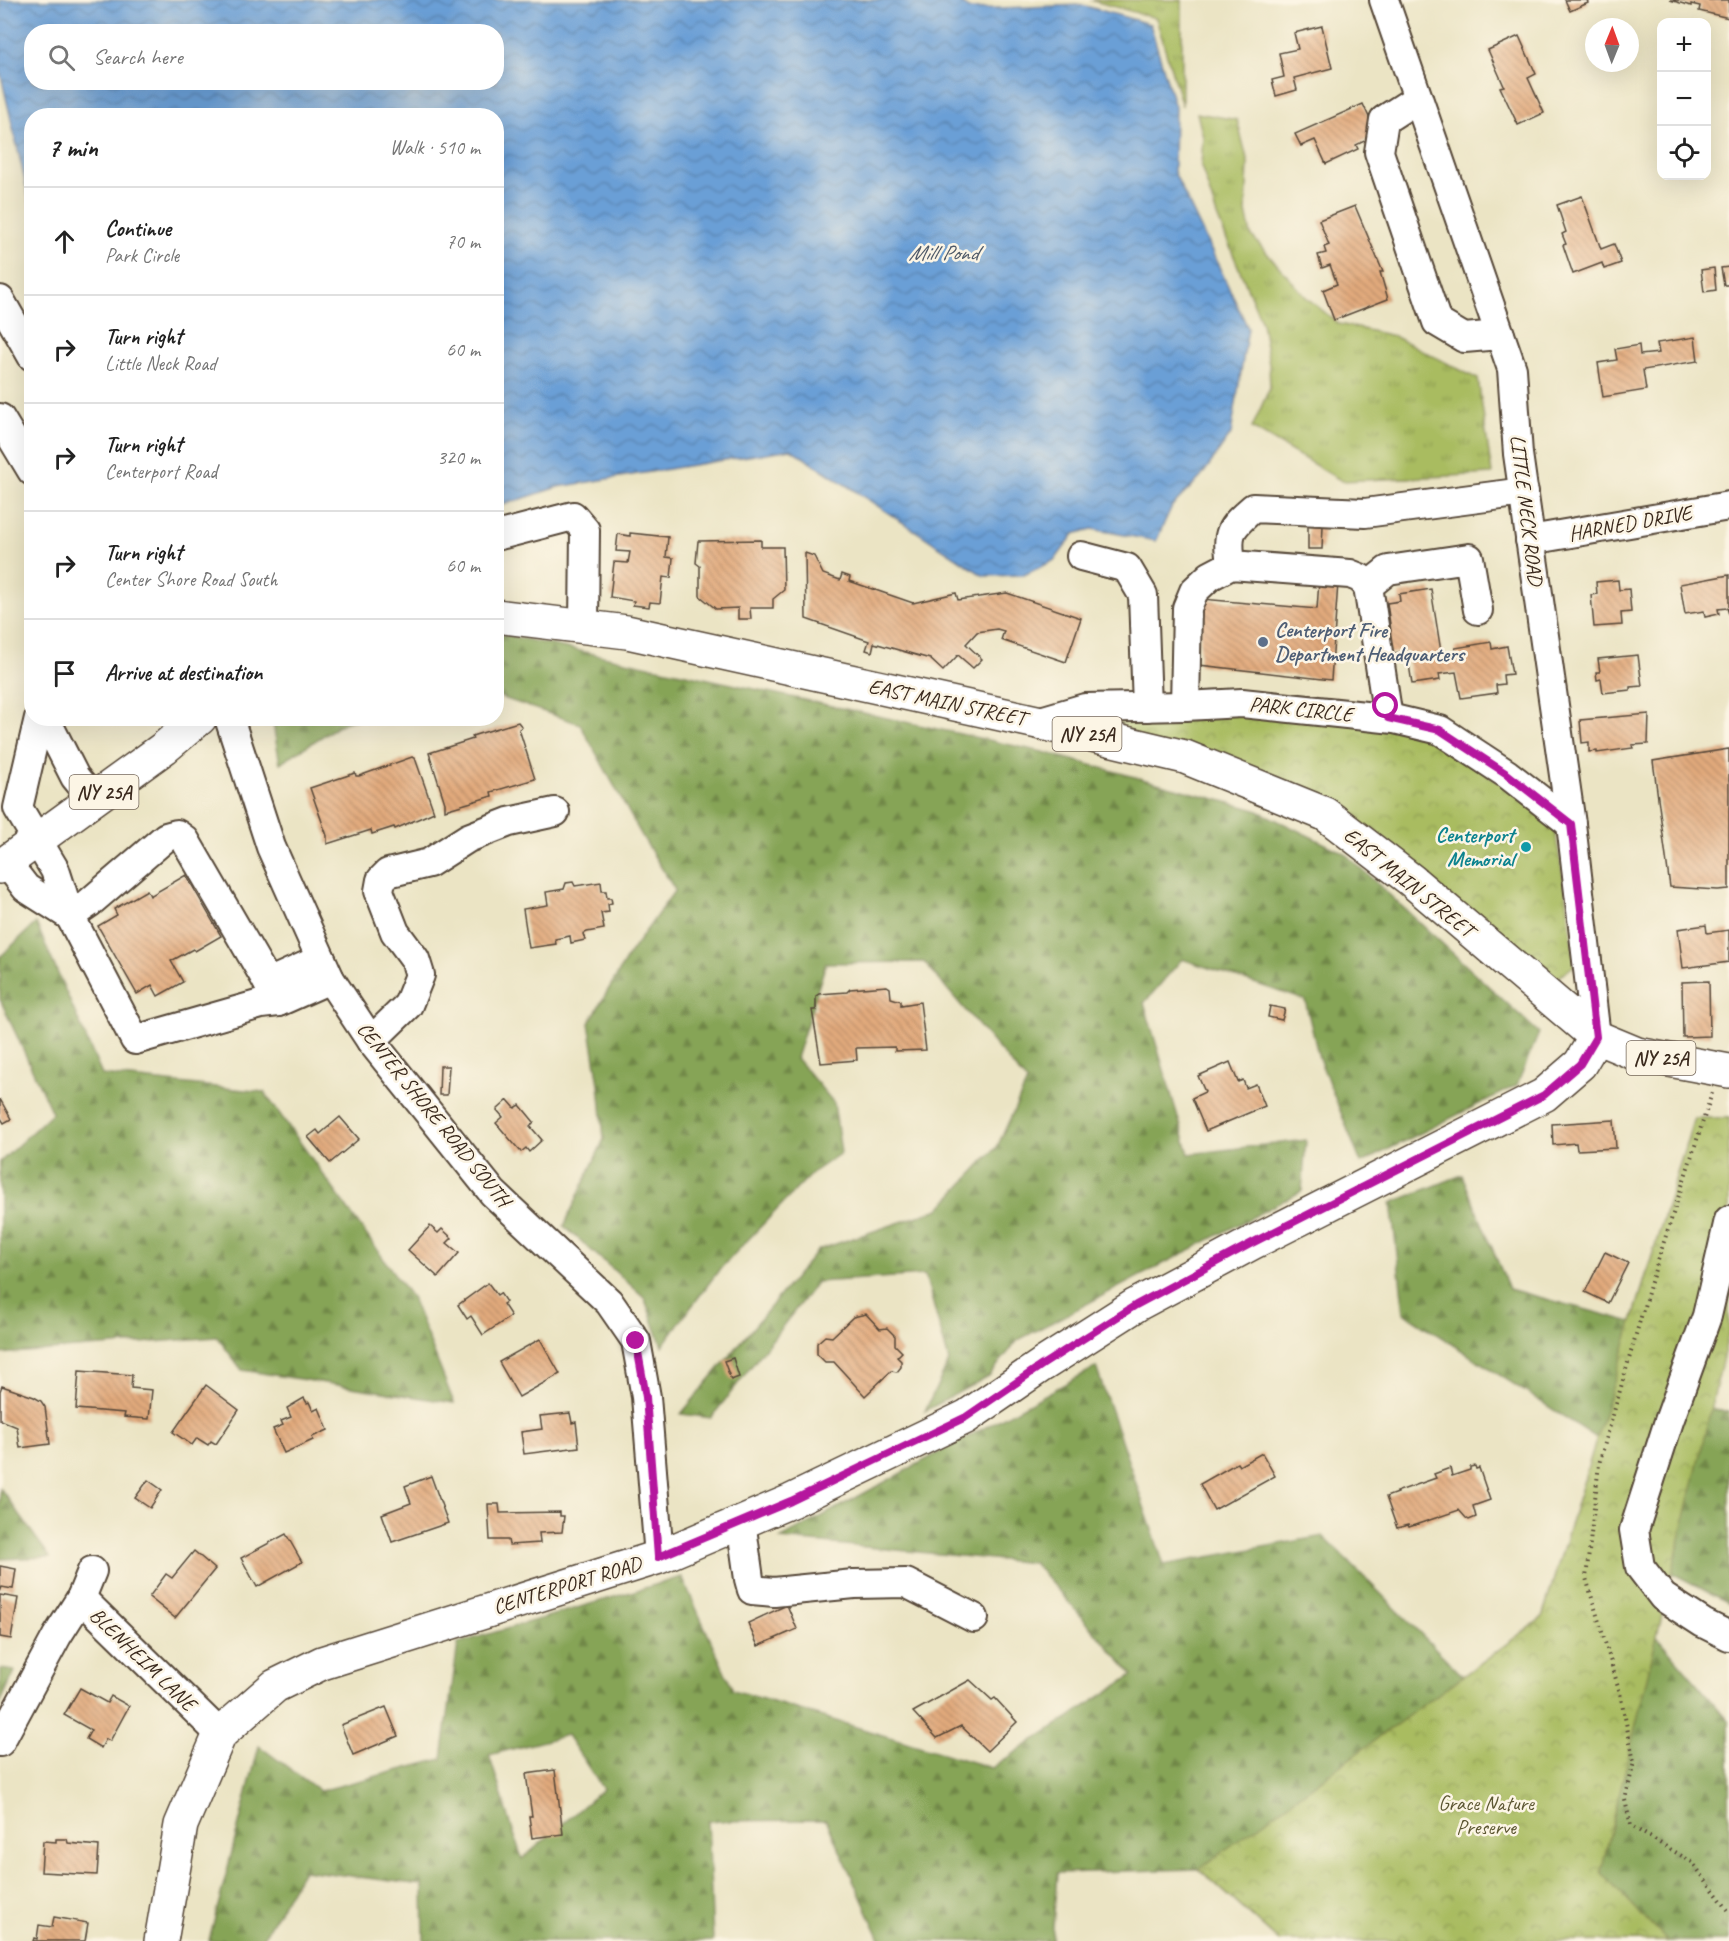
<!DOCTYPE html>
<html lang="en">
<head>
<meta charset="utf-8">
<style>
	body { margin:0; font-family:Caveat,sans-serif; background:#f2f2f2; color:#222 }
	.controls { position:absolute; right:18px; top:18px; display:grid; overflow:hidden; border-radius:12px; box-shadow:0 6px 24px #0002 }
	.controls button { width:54px; height:54px; display:grid; place-items:center; padding:0; border:0; border-bottom:2px solid #e0e0e0; background:#fff; color:#222; font:30px sans-serif }
	.compass { position:absolute; left:1585px; top:18px; width:54px; height:54px; border-radius:50%; background:#fff; box-shadow:0 6px 24px #0002; rotate:1deg }
	.stop { position:absolute; width:18px; height:18px; margin:-14px; border:4px solid #b5179e; border-radius:50%; background:#fff }
	.stop.end { background:#b5179e; border-color:#fff; box-shadow:0 2px 6px #0008 }
	.list { margin:0; padding:0; list-style:none }
	h2 { display:flex; justify-content:space-between; align-items:center; height:78px; margin:0; padding:0 24px; font-size:26px }
	h2 small { font-size:20px; font-weight:400; color:#767676 }
	.list li { display:grid; grid-template-columns:39px 1fr auto; gap:18px; align-items:center; box-sizing:border-box; height:108px; padding:0 24px; border-top:2px solid #e0e0e0 }
	.list b { display:block; font-size:22px; white-space:nowrap }
	.list p { margin:0; font-size:20px; white-space:nowrap; color:#767676 }
	.list em { font-size:20px; font-style:normal; color:#767676 }
	.icon { flex:none; width:33px; height:33px; fill:none; stroke:currentColor; stroke-width:2; stroke-linecap:round; stroke-linejoin:round }
	.map { position:relative; flex:none; width:1729px; height:1941px; overflow:hidden }
	.search { position:absolute; background:#fff; box-shadow:0 6px 24px #0002; left:24px; top:24px; width:480px; height:66px; display:flex; align-items:center; gap:15px; box-sizing:border-box; padding:0 21px; border-radius:24px; color:#767676; font-size:22px }
	.panel { position:absolute; background:#fff; box-shadow:0 6px 24px #0002; left:24px; top:108px; width:480px; height:618px; border-radius:24px }
	.map>svg:first-child { display:block }
</style>
</head>
<body>
<div class="map">
<svg width="1729" height="1941" viewBox="0 0 1729 1941">
	<defs>
		<pattern id="grass-tufts" width="24" height="20" patternUnits="userSpaceOnUse" patternTransform="scale(1.5)"><rect width="24" height="20" fill="#a9bc60"/><path d="M3 7l-1-3M5 7V3M7 7l1-3M15 17l-1-3M17 17v-4M19 17l1-3" fill="none" stroke="#8b994f"/></pattern>
		<pattern id="forest-firs" width="22" height="20" patternUnits="userSpaceOnUse" patternTransform="scale(1.5)"><rect width="22" height="20" fill="#86a456"/><path d="M5 1l3.5 6h-7zM16 11l3.5 6h-7z" fill="#6f8647"/></pattern>
		<pattern id="park-crowns" width="20" height="18" patternUnits="userSpaceOnUse" patternTransform="scale(1.5)"><rect width="20" height="18" fill="#a9bc60"/><path d="M2 6a3 3 0 1 1 6 0M12 15a3 3 0 1 1 6 0" fill="none" stroke="#8b994f"/></pattern>
		<pattern id="water-waves" width="16" height="10" patternUnits="userSpaceOnUse" patternTransform="scale(1.5)"><rect width="16" height="10" fill="#6a9fd6"/><path d="M0 5q4-4 8 0t8 0" fill="none" stroke="#5882ad"/></pattern>
		<pattern id="building-back-hatch" width="6" height="6" patternUnits="userSpaceOnUse" patternTransform="scale(1.5)"><rect width="6" height="6" fill="#e2aa7d"/><path d="M-1 5l2 2M0 0l6 6M5-1l2 2" fill="none" stroke="#b88b66"/></pattern>
	</defs>
	<rect width="100%" height="100%" fill="#fcf5e5"/>
	<filter id="ink" filterUnits="userSpaceOnUse"><feTurbulence type="fractalNoise" baseFrequency=".0167" numOctaves="2"/><feDisplacementMap in="SourceGraphic" scale="12" xChannelSelector="R" yChannelSelector="G"/><feConvolveMatrix kernelMatrix="1 2 1 2 8 2 1 2 1" color-interpolation-filters="sRGB"/></filter>
	<filter id="wash" filterUnits="userSpaceOnUse"><feTurbulence type="fractalNoise" baseFrequency=".008" numOctaves="4" result="noise"/><feDisplacementMap in="SourceGraphic" scale="24" xChannelSelector="R" yChannelSelector="G"/><feGaussianBlur stdDeviation="1.35" result="paint"/><feColorMatrix in="noise" values="0 0 0 0 0 0 0 0 0 0 0 0 0 0 0 0 0 1.4 0 .05"/><feComposite in="paint" operator="in"/></filter>
	<g filter="url(#wash)">
		<rect width="100%" height="100%" fill="#ebe4c4"/>
		<g fill="url(#grass-tufts)" stroke="#72733f" stroke-width="1.5">
			<path d="M1090,0H1182V106L1156,18Z"/>
			<path d="M1197,113L1237,120L1248,162L1246,212L1251,235L1306,297L1339,324L1394,336L1478,379L1492,474L1342,481L1252,428L1270,387L1269,364L1262,323L1217,216L1201,166L1203,137Z"/>
		</g>
		<g fill="url(#forest-firs)" stroke="#60673a" stroke-width="1.5" fill-rule="evenodd">
			<path d="M502,634L1043,752L1256,810L1344,853L1539,1033L1517,1085L1361,1163L1319,1058L1305,1000L1182,959L1144,1003L1189,1154L1306,1140L1302,1191L1018,1340L989,1376L925,1411L949,1361L925,1275L817,1282L711,1418L681,1414L818,1250L939,1209L997,1147L1027,1082L924,962L826,963L796,1058L834,1103L841,1153L813,1172L719,1270L662,1346L644,1297L564,1226L604,1139L599,1084L589,1023L628,956L675,890L642,836L580,724L497,696V635Z"/>
			<path d="M272,719V718L358,719L343,723L280,763Z"/>
			<path d="M36,923L102,1075L264,1092L413,1300L454,1403L242,1370L217,1337L0,1354V1162L52,1113L0,999V957Z"/>
			<path d="M1694,1118H1729L1705,1409L1729,1412V1603L1659,1566L1634,1610L1729,1721V1941H1279L1199,1869L1057,1873L1052,1941H881L826,1820L708,1821L713,1941H424L423,1885L303,1870L261,1941H209L259,1746L320,1791L442,1759L458,1643L682,1577L733,1690L992,1768L1133,1675L1034,1563L780,1539L1096,1367L1164,1565L1323,1536L1463,1676L1542,1618L1597,1438L1404,1313L1391,1203L1462,1175L1509,1289L1632,1322ZM567,1735L603,1789L522,1859L489,1755Z"/>
			<path d="M0,1488L50,1557L0,1559Z"/>
			<path d="M0,1669L15,1671L0,1704Z"/>
		</g>
		<g fill="url(#park-crowns)" stroke="#72733f" stroke-width="1.5">
			<path d="M1237,709L1433,734L1553,822L1566,891L1575,965L1548,985L1426,877L1082,714Z"/>
			<path d="M1694,1118H1729V1332L1601,1872L1667,1941H1279L1199,1869L1542,1618Z"/>
		</g>
		<path fill="url(#water-waves)" stroke="#52647a" stroke-width="1.5" fill-rule="evenodd" d="M0,0H958L968,9L1082,5L1150,24L1175,107L1174,172L1248,328L1231,434L1201,477L1172,506L1156,541L1092,529L1074,534L1055,560L1024,575L984,576L791,449L558,487L497,507L496,116H32L31,208L0,71ZM32,32H496V82H32Z"/>
		<g id="blocks">
			<g fill="url(#building-back-hatch)">
				<path d="M1565,0H1587L1588,3L1570,11Z"/>
				<path d="M1670,0H1729V18L1699,11L1700,6L1691,4V6Z"/>
				<path d="M1322,26L1332,68L1294,78L1297,90L1276,96L1272,80L1284,77L1279,53L1298,49L1294,33Z"/>
				<path d="M1519,36L1536,74L1528,78L1544,113L1518,125L1500,87L1504,86L1488,50Z"/>
				<path d="M1363,104L1377,135L1356,145L1358,149L1326,164L1315,140L1301,146L1295,134Z"/>
				<path d="M1582,196L1601,249L1614,244L1621,263L1604,269L1602,263L1573,274L1563,245L1566,244L1562,234L1566,232L1557,205Z"/>
				<path d="M1355,206L1383,272H1380L1388,299L1334,320L1323,290L1337,284L1330,265L1322,268L1318,255L1326,253L1324,247L1329,245L1319,220Z"/>
				<path d="M1729,267V285H1724L1721,268Z"/>
				<path d="M1714,268L1716,290L1704,292L1701,270Z"/>
				<path d="M1695,337L1698,361L1643,370L1646,390L1603,397L1598,363L1617,360L1615,349L1639,345L1640,355L1659,353L1657,343Z"/>
				<path d="M1308,525H1323L1322,549H1308Z"/>
				<path d="M630,533L668,537L666,557L673,558L671,578L663,577L660,603L650,602L649,607L633,605L634,601L610,597L614,562L628,563L630,552L616,551L618,534L630,536Z"/>
				<path d="M761,540V547H783L784,590L773,599V608H750L751,619H738V608L716,609L700,596V566L696,563L698,541Z"/>
				<path d="M805,553L814,556L823,574L840,580L842,574L850,577L849,581L913,603L956,593L958,600L1007,593L1081,618L1066,662L1001,640L1004,631L997,629L977,632L966,644L982,659L973,668L958,655L943,671L930,659L874,643L872,652L866,650L869,641L806,619Z"/>
				<path d="M1729,575V614L1727,608L1718,609L1719,614L1705,617L1704,611L1685,614L1680,584Z"/>
				<path d="M1618,580L1619,590L1629,589L1631,612L1621,613L1622,625L1594,627L1591,595L1597,594L1596,582Z"/>
				<path d="M1319,581L1338,583L1331,680L1199,665L1202,599L1317,609Z"/>
				<path d="M1431,589L1442,658L1456,656L1455,648L1491,642L1492,649L1507,646L1512,674L1503,675L1504,684L1496,685L1497,693L1461,698L1456,672L1439,674L1440,680L1412,684L1407,651L1388,654L1385,632L1391,631L1387,603L1400,601L1399,594Z"/>
				<path d="M1638,655L1642,686L1630,687V690L1603,693L1601,679L1597,680L1596,672H1600L1598,659Z"/>
				<path d="M1649,714L1648,744L1632,745L1633,748L1597,753V751L1589,752V742L1582,743L1580,720Z"/>
				<path d="M518,722L522,727L519,729L535,779L491,792L492,796L445,810V803L429,753L473,739L472,736L475,735Z"/>
				<path d="M1729,749V889L1718,890L1670,887L1653,761Z"/>
				<path d="M412,757L415,758L434,812L395,829L394,827L372,834L371,830L327,844V836L310,788L355,773L356,776H359Z"/>
				<path d="M186,875L221,936L195,951L193,949L171,961L183,982L158,996L152,985L137,994L98,926L117,915L114,909L147,890L150,896Z"/>
				<path d="M573,882L575,886L601,882L602,891H606L607,898H611L612,903L608,904L609,912L601,913L604,929L587,932L583,934L585,940L571,943L570,936L555,939L556,944L529,948L523,909L548,905L546,892L564,889L566,883Z"/>
				<path d="M1706,925L1707,933L1729,930V962L1683,968L1678,929Z"/>
				<path d="M1709,981L1710,1036L1683,1037L1682,982Z"/>
				<path d="M887,986L890,988L891,998L901,1001V1005L920,1002L926,1050L895,1051V1047L856,1048L857,1060L821,1063L812,1010H816V996L819,994L847,992L850,989Z"/>
				<path d="M1270,1006L1285,1009L1282,1020L1268,1017Z"/>
				<path d="M1230,1062L1238,1082L1243,1080L1246,1088L1256,1084L1265,1106L1206,1131L1192,1098L1205,1092L1198,1076Z"/>
				<path d="M440,1066H449L447,1095H439Z"/>
				<path d="M0,1099L11,1119L4,1123L0,1117Z"/>
				<path d="M508,1100L515,1108L520,1105L534,1122L530,1126L542,1140L529,1152L526,1148L521,1152L496,1123L503,1117L497,1110Z"/>
				<path d="M340,1117L359,1139L330,1163L308,1137L317,1130L320,1134Z"/>
				<path d="M1614,1120L1616,1148L1577,1150L1576,1143L1553,1145L1552,1124Z"/>
				<path d="M430,1226L438,1233L442,1229L452,1238L447,1243L459,1253L438,1277L408,1250Z"/>
				<path d="M1605,1252L1628,1263L1608,1303L1585,1292Z"/>
				<path d="M488,1283L497,1295L500,1293L506,1302L503,1304L511,1316L483,1335L471,1316L467,1319L458,1305Z"/>
				<path d="M866,1314L880,1329L887,1328L895,1336V1345L902,1352L897,1357L901,1361V1367L897,1372L891,1371L865,1396L834,1362H825L817,1354V1343L825,1336L832,1337L853,1317Z"/>
				<path d="M540,1339L560,1374L519,1397L499,1362Z"/>
				<path d="M733,1358L739,1377L731,1380L724,1361Z"/>
				<path d="M79,1371L132,1375L131,1388L152,1390L149,1419L124,1417L125,1413L76,1409Z"/>
				<path d="M206,1385L239,1410L216,1444L211,1441L208,1445L197,1438L192,1445L173,1432Z"/>
				<path d="M2,1386L34,1397L41,1401L45,1407L50,1444L20,1448L17,1427L0,1420V1391Z"/>
				<path d="M304,1398L307,1403L309,1402L313,1411L319,1408L328,1430L312,1437L313,1440L284,1453L273,1429L283,1425L281,1421L291,1417L287,1408Z"/>
				<path d="M570,1413L572,1423L576,1422L579,1447L524,1454L521,1432L542,1429L540,1416Z"/>
				<path d="M1262,1453L1275,1476L1214,1510L1200,1484L1237,1463L1239,1466Z"/>
				<path d="M1475,1466L1476,1469L1479,1468L1490,1500L1473,1506L1476,1517L1469,1520L1466,1518L1459,1510L1409,1527L1408,1525L1397,1528L1386,1497L1397,1493L1396,1492L1436,1478L1434,1474L1450,1468L1452,1476L1470,1470V1467Z"/>
				<path d="M431,1476L448,1523L392,1542L382,1514L411,1503L405,1486Z"/>
				<path d="M148,1480L162,1490L150,1508L135,1498Z"/>
				<path d="M488,1504H499L500,1513L560,1512V1516H564L562,1532L539,1533L540,1543L509,1545L508,1540H490Z"/>
				<path d="M286,1534L302,1562L257,1587L241,1558Z"/>
				<path d="M194,1551L215,1569L175,1618L149,1597L166,1574L172,1578Z"/>
				<path d="M0,1566L16,1569L13,1589L2,1587L0,1592Z"/>
				<path d="M0,1595L18,1598L11,1639L0,1637Z"/>
				<path d="M787,1605L797,1629L758,1646L748,1623Z"/>
				<path d="M970,1680L992,1700L995,1698L1017,1722L987,1751L961,1726L937,1738L913,1712Z"/>
				<path d="M80,1688L107,1703L111,1696L129,1706L110,1741L106,1739L101,1748L86,1739L91,1730L64,1715Z"/>
				<path d="M386,1707L398,1736L353,1755L341,1725Z"/>
				<path d="M555,1770L563,1834L532,1838L529,1816H532L526,1774Z"/>
				<path d="M56,1839H67L68,1843L99,1846L97,1875L41,1872L43,1841L56,1842Z"/>
				<path d="M54,1917L88,1923L85,1941H33L34,1938L37,1939L39,1925L52,1927Z"/>
			</g>
		</g>
	</g>
	<g filter="url(#ink)">
		<use href="#blocks" fill-opacity="0" stroke="#554637" stroke-width="1.5"/>
		<g fill="none" stroke-linecap="round" stroke-linejoin="round">
			<g stroke="#554637" stroke-width="32">
				<g id="minor">
					<path d="M1384,0L1512,369L1518,454L1571,824L1596,1037"/>
					<path d="M1418,98L1384,120L1379,152L1437,322L1464,338L1500,335"/>
					<path d="M0,300L32,356"/>
					<path d="M0,418L32,471"/>
					<path d="M496,536L573,516L585,530L584,626"/>
					<path d="M1530,540L1729,506"/>
					<path d="M1081,556L1127,568L1143,595L1147,707"/>
					<path d="M1231,565C1227,532 1228,530 1253,508L1365,513L1524,492"/>
					<path d="M1185,706L1187,608L1194,591L1210,576L1231,565L1350,574L1360,578L1368,586"/>
					<path d="M39,718L18,808L55,870L70,916L135,1040L261,1004L278,1002L330,979"/>
					<path d="M45,718L75,777L93,799"/>
					<path d="M229,718L271,847L330,979L371,1041L493,1193L609,1302L636,1341L646,1397L659,1557"/>
					<path d="M1388,718L1368,586L1388,570L1469,558L1478,610"/>
					<path d="M1037,722L1085,708L1185,706L1242,703L1394,719L1440,730L1507,774L1571,824"/>
					<path d="M6,862L26,888L70,916"/>
					<path d="M70,916L89,903L166,837L177,834L185,840L264,976L278,1002"/>
					<path d="M268,983L321,959"/>
					<path d="M371,1041L408,1005L420,975L415,959L395,932L379,891L381,880L388,873L429,863L468,838L509,822L555,812"/>
					<path d="M1729,1220L1707,1316L1669,1421L1634,1530L1640,1567L1663,1597L1703,1623L1729,1636"/>
					<path d="M741,1521L749,1579L752,1590L774,1592L854,1584L906,1583L974,1618"/>
					<path d="M81,1598L92,1571"/>
					<path d="M0,1742L57,1636L81,1598L220,1734"/>
				</g>
			</g>
			<g stroke="#554637" stroke-width="36">
				<g id="major">
					<path d="M496,616L627,632L1037,722L1185,757L1325,814L1411,880L1596,1037L1637,1054L1729,1071"/>
					<path d="M0,867L164,748L200,718"/>
					<path d="M161,1941L181,1825L220,1734L275,1686L322,1663L659,1557L791,1501L966,1417L1042,1365L1136,1305L1252,1243L1544,1095L1580,1064L1596,1037"/>
				</g>
			</g>
			<path stroke="#554637" stroke-width="4" stroke-dasharray="1.5 4.5" stroke-linecap="butt" d="M1712,1093L1651,1282L1599,1464L1586,1578L1620,1693L1634,1762L1625,1800L1631,1826L1692,1862L1729,1911"/>
			<use href="#minor" stroke="#fff" stroke-width="28"/>
			<use href="#major" stroke="#fff" stroke-width="33"/>
		</g>
	</g>
	<g fill="none" stroke-linecap="round" stroke-linejoin="round" filter="url(#ink)">
		<path stroke="#b5179e" stroke-width="8" d="M636,1341L646,1397L658,1557L791,1501L966,1417L1042,1365L1136,1305L1252,1243L1544,1095L1580,1064L1596,1037L1571,824L1507,774L1440,730L1388,718L1386,706"/>
	</g>
	<circle fill="#5c6f8a" stroke="#fcf5e5" stroke-width="2" cx="1263" cy="642" r="6"/>
	<circle fill="#0f9aa8" stroke="#fcf5e5" stroke-width="2" cx="1526" cy="847" r="6"/>
	<g text-anchor="middle" dominant-baseline="central" stroke-width="5" stroke-linejoin="round" paint-order="stroke">
		<g fill="#fcf5e5" stroke="#75675a" stroke-width="1.5">
			<rect x="1052.5" y="717" width="69" height="34" rx="4.5"/>
			<rect x="69.5" y="775" width="69" height="34" rx="4.5"/>
			<rect x="1626.5" y="1041" width="69" height="34" rx="4.5"/>
		</g>
		<g font-size="20" font-weight="bold" fill="#3b2a1e">
			<text x="1087" y="734">NY 25A</text>
			<text x="104" y="792">NY 25A</text>
			<text x="1661" y="1058">NY 25A</text>
		</g>
		<g font-size="21" fill="#3b2a1e" stroke="#fcf5e5">
			<text transform="translate(1527 510) rotate(83)">LITTLE NECK ROAD</text>
			<text transform="translate(1630 523) rotate(-10)">HARNED DRIVE</text>
			<text transform="translate(947 702) rotate(12)">EAST MAIN STREET</text>
			<text transform="translate(1301 709) rotate(6)">PARK CIRCLE</text>
			<text transform="translate(1409 882) rotate(39)">EAST MAIN STREET</text>
			<text transform="translate(434 1114) rotate(51)">CENTER SHORE ROAD SOUTH</text>
			<text transform="translate(567 1585) rotate(-17)">CENTERPORT ROAD</text>
			<text transform="translate(143 1659) rotate(44)">BLENHEIM LANE</text>
		</g>
		<g font-size="21" font-weight="bold" fill="#4e5e75" stroke="#fcf5e5" text-anchor="start">
			<text x="1275" y="630">Centerport Fire<tspan x="1275" dy="24">Department Headquarters</tspan></text>
		</g>
		<g font-size="21" font-weight="bold" fill="#0d838f" stroke="#fcf5e5" text-anchor="end">
			<text x="1514" y="835">Centerport<tspan x="1514" dy="24">Memorial</tspan></text>
		</g>
		<g font-size="21" fill="#5c5632" stroke="#fcf5e5">
			<text x="1486" y="1803">Grace Nature<tspan x="1486" dy="24">Preserve</tspan></text>
		</g>
		<g font-size="22" font-style="italic" fill="#4e5968" stroke="#fcf5e5">
			<text x="943" y="253">Mill Pond</text>
		</g>
	</g>
</svg>
<div class="controls">
<button>+</button>
<button>−</button>
<button><svg class="icon" aria-label="locate" viewBox="0 0 24 24"><circle cx="12" cy="12" r="6"/><path d="M12 2v4M12 18v4M2 12h4M18 12h4"/></svg></button>
</div>
<svg class="compass" viewBox="-18 -18 36 36"><path d="M0-13l5 13h-10z" fill="#e53935"/><path d="M0 13l5-13h-10z" fill="#767676"/></svg>
<div class="stop" style="left:1386px;top:706px"></div>
<div class="stop end" style="left:636px;top:1341px"></div>
<div class="search"><svg class="icon" aria-label="search" viewBox="0 0 24 24"><circle cx="10" cy="10" r="6"/><path d="M15 15l6 6"/></svg>Search here</div>
<section class="panel">
<h2>7 min<small>Walk · 510 m</small></h2>
<ul class="list">
<li><svg class="icon" aria-label="ahead" viewBox="0 0 24 24"><path d="M12 20V5M6 11l6-6 6 6"/></svg><div><b>Continue</b><p>Park Circle</p></div><em>70 m</em></li>
<li><svg class="icon" aria-label="right" viewBox="0 0 24 24"><path d="M7 20v-9h11M14 6l5 5-5 5"/></svg><div><b>Turn right</b><p>Little Neck Road</p></div><em>60 m</em></li>
<li><svg class="icon" aria-label="right" viewBox="0 0 24 24"><path d="M7 20v-9h11M14 6l5 5-5 5"/></svg><div><b>Turn right</b><p>Centerport Road</p></div><em>320 m</em></li>
<li><svg class="icon" aria-label="right" viewBox="0 0 24 24"><path d="M7 20v-9h11M14 6l5 5-5 5"/></svg><div><b>Turn right</b><p>Center Shore Road South</p></div><em>60 m</em></li>
<li><svg class="icon" aria-label="arrive" viewBox="0 0 24 24"><path d="M6 21V4h12l-3 4 3 4H6"/></svg><div><b>Arrive at destination</b></div></li>
</ul>
</section>
</div>
</body>
</html>
